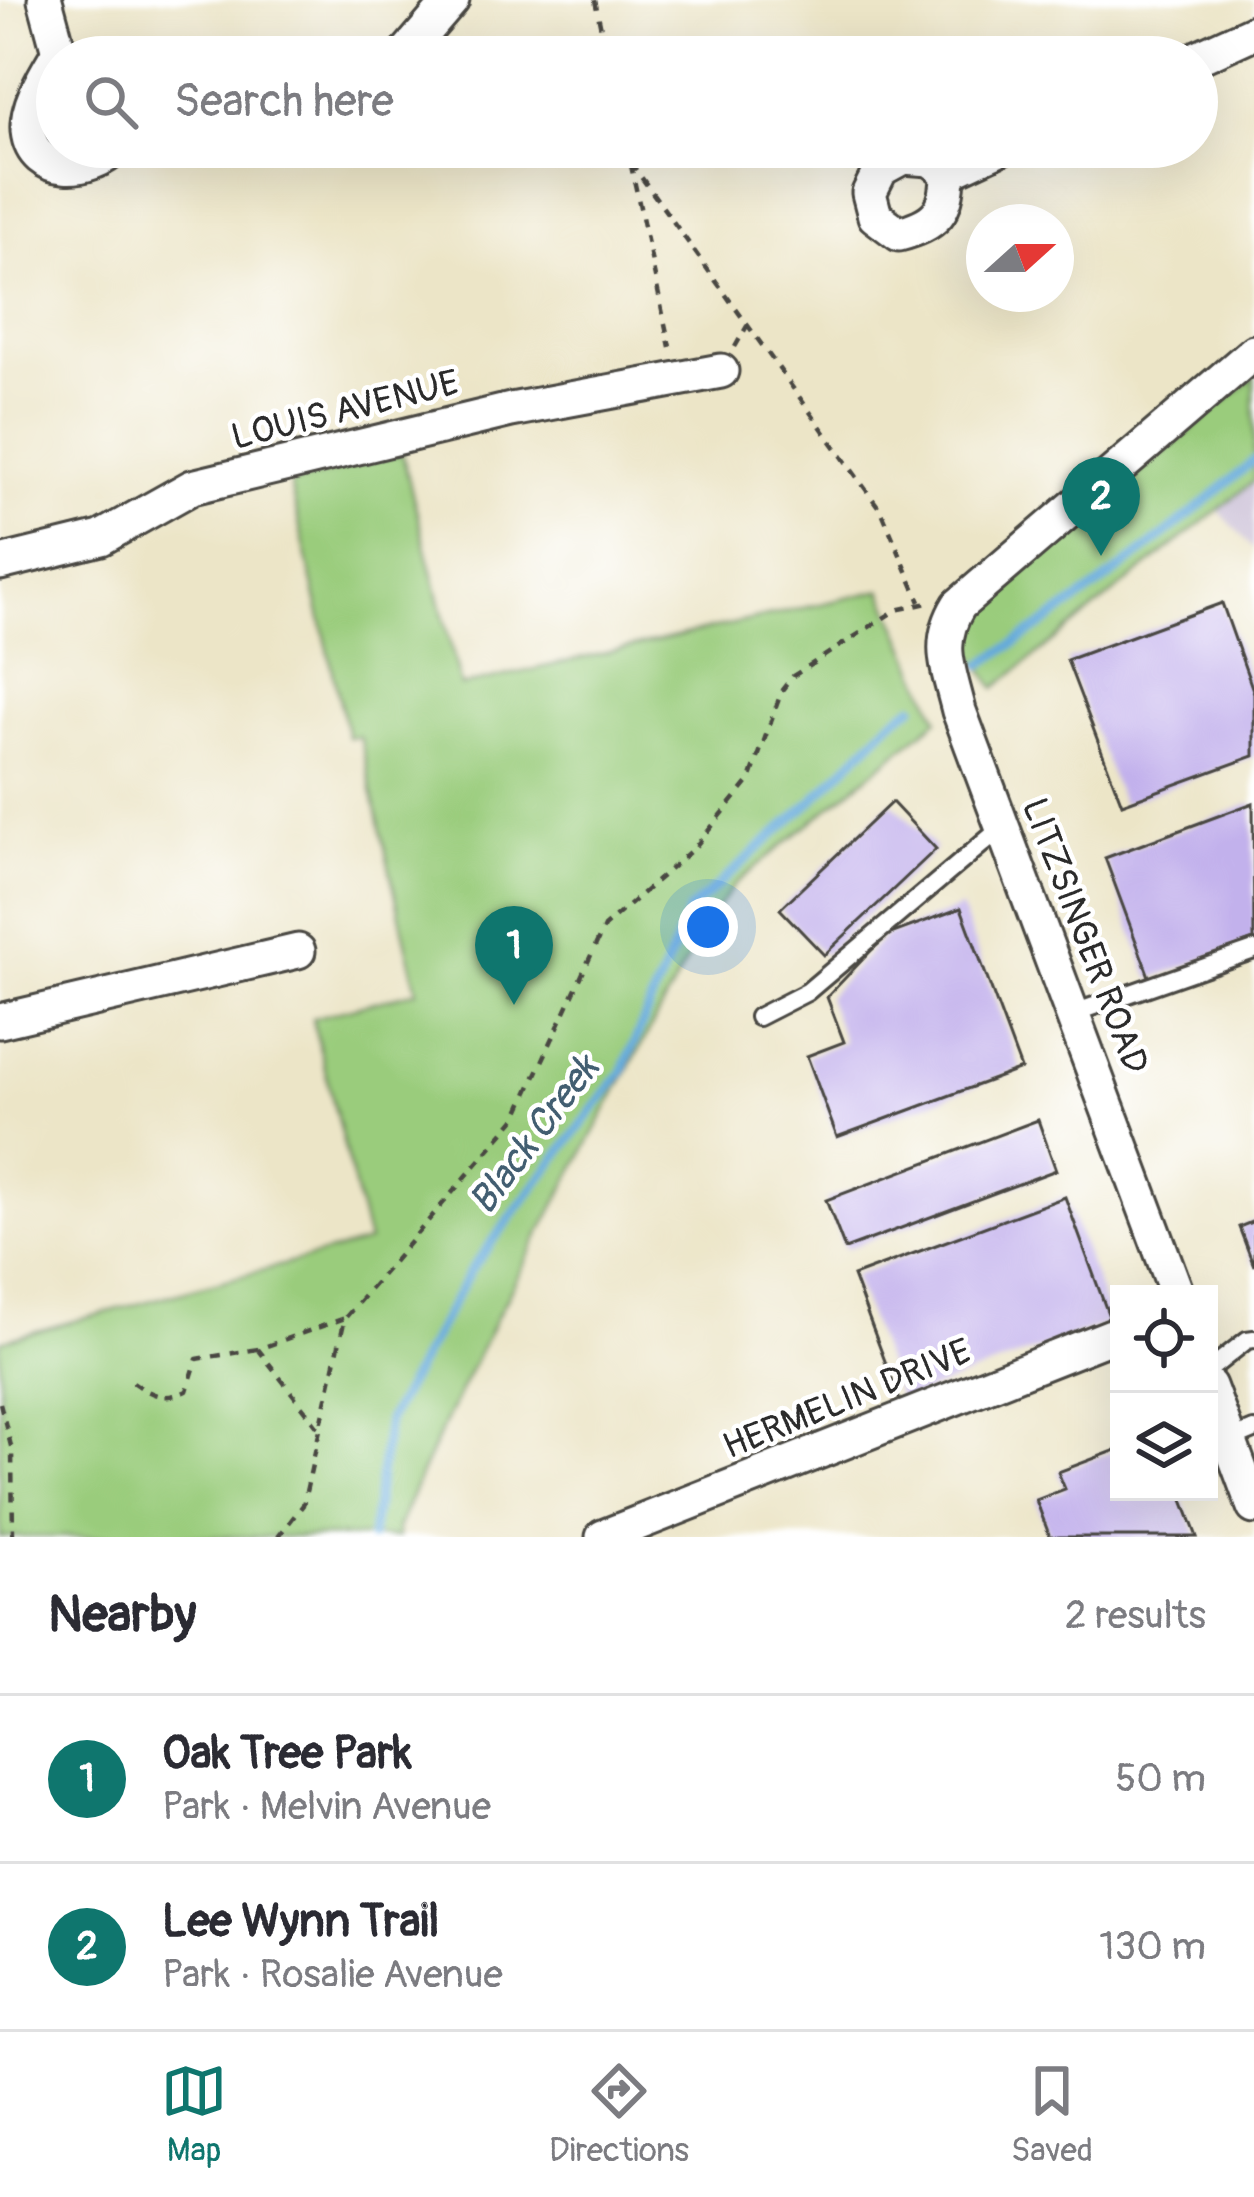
<!DOCTYPE html>
<html lang="en">
<head>
<meta charset="utf-8">
<style>
	body { margin:0; font-family:Pangolin,sans-serif; background:#f2f2f3; color:#2b2b33 }
	.controls { position:absolute; right:36px; bottom:36px; display:grid; overflow:hidden; border-radius:0px; box-shadow:0 12px 48px #0002 }
	.controls button { width:108px; height:108px; display:grid; place-items:center; padding:0; border:0; border-bottom:3px solid #e1e1e2; background:#fff; color:#2b2b33; font:60px sans-serif }
	.compass { position:absolute; left:966px; top:204px; width:108px; height:108px; border-radius:50%; background:#fff; box-shadow:0 12px 48px #0002; rotate:69deg }
	.you { position:absolute; left:708px; top:927px; width:42px; height:42px; margin:-30px; border:9px solid #fff; border-radius:50%; background:#1a73e8; box-shadow:0 0 0 18px #1a73e833 }
	.badge { display:grid; place-items:center; width:78px; height:78px; border-radius:50%; background:#0f766e; color:#fff; font-size:39px; font-weight:700 }
	.pin { position:absolute; translate:-50% -99px; filter:drop-shadow(0 3px 6px #0008) }
	.pin::after { content:''; position:absolute; top:63px; width:42px; height:36px; background:inherit; clip-path:polygon(0 0,100% 0,50% 100%) }
	.list { margin:0; padding:0; list-style:none }
	h2 { display:flex; justify-content:space-between; align-items:center; height:156px; margin:0; padding:0 48px; font-size:51px }
	h2 small { font-size:39px; font-weight:400; color:#7c7c81 }
	.list li { display:grid; grid-template-columns:78px 1fr auto; gap:36px; align-items:center; box-sizing:border-box; height:168px; padding:0 48px; border-top:3px solid #e1e1e2 }
	.list b { display:block; font-size:45px; white-space:nowrap }
	.list p { margin:0; font-size:39px; white-space:nowrap; color:#7c7c81 }
	.list em { font-size:39px; font-style:normal; color:#7c7c81 }
	.icon { flex:none; width:66px; height:66px; fill:none; stroke:currentColor; stroke-width:2; stroke-linecap:round; stroke-linejoin:round }
	.map { position:relative; flex:none; width:1254px; height:1537px; overflow:hidden }
	.search { position:absolute; background:#fff; box-shadow:0 12px 48px #0002; left:36px; right:36px; top:36px; height:132px; display:flex; align-items:center; gap:30px; box-sizing:border-box; padding:0 42px; border-radius:66px; color:#7c7c81; font-size:45px }
	.sheet { height:492px; background:#fff }
	nav { display:flex; justify-content:space-around; align-items:center; box-sizing:border-box; height:168px; border-top:3px solid #e1e1e2; background:#fff; font-size:33px; color:#7c7c81 }
	nav a { display:grid; justify-items:center; gap:6px }
	nav .on { color:#0f766e }
	.map>svg:first-child { display:block }
</style>
</head>
<body>
<div class="map">
<svg width="1254" height="1537" viewBox="0 0 1254 1537">
	<rect width="100%" height="100%" fill="#fff"/>
	<filter id="ink" filterUnits="userSpaceOnUse"><feTurbulence type="fractalNoise" baseFrequency=".00833" numOctaves="2"/><feDisplacementMap in="SourceGraphic" scale="24" xChannelSelector="R" yChannelSelector="G"/><feConvolveMatrix kernelMatrix="1 2 1 2 8 2 1 2 1" color-interpolation-filters="sRGB"/></filter>
	<filter id="wash" filterUnits="userSpaceOnUse"><feTurbulence type="fractalNoise" baseFrequency=".004" numOctaves="4" result="noise"/><feDisplacementMap in="SourceGraphic" scale="48" xChannelSelector="R" yChannelSelector="G"/><feGaussianBlur stdDeviation="2.7" result="paint"/><feColorMatrix in="noise" values="0 0 0 0 0 0 0 0 0 0 0 0 0 0 0 0 0 1.4 0 .05"/><feComposite in="paint" operator="in"/></filter>
	<g filter="url(#wash)">
		<rect width="100%" height="100%" fill="#ece5c7"/>
		<path fill="#cabfd6" d="M1254,481V549L1218,510Z"/>
		<g fill="#9acc7c" stroke="#627c54" stroke-width="3">
			<path d="M1254,377V481L995,688L963,641L966,622L986,601Z"/>
			<path d="M402,453L461,686L882,590L938,719L735,884L708,921C602,1122 486,1320 397,1529L398,1537H0V1341L368,1242L312,1018L417,991L360,737H348L290,484Z"/>
		</g>
		<g fill="none" stroke-linecap="round" stroke-linejoin="round">
			<g stroke="#65aadb" stroke-width="9">
				<path d="M981,665C1077,605 1169,535 1254,460"/>
				<path d="M371,1537L388,1420L470,1271L622,1072L689,911L811,802L893,720L914,706"/>
			</g>
		</g>
		<g id="blocks">
			<g fill="#c2b1ec">
				<path d="M1222,603L1254,693V756L1122,804L1067,660Z"/>
				<path d="M892,802L936,849L824,955L780,909Z"/>
				<path d="M1253,803L1254,940L1150,979L1105,858Z"/>
				<path d="M961,908L1021,1069L837,1137L807,1056L844,1042L827,997L885,936Z"/>
				<path d="M1038,1120L1056,1170L845,1249L826,1200Z"/>
				<path d="M1065,1197L1111,1322L900,1401L853,1276Z"/>
				<path d="M1254,1221V1266L1239,1227Z"/>
				<path d="M1119,1449V1492H1180L1197,1537H1050L1036,1500L1065,1489L1058,1472Z"/>
			</g>
		</g>
	</g>
	<g filter="url(#ink)">
		<use href="#blocks" fill-opacity="0" stroke="#484742" stroke-width="3"/>
		<g fill="none" stroke-linecap="round" stroke-linejoin="round">
			<g stroke="#484742" stroke-width="22">
				<g id="lane">
					<path d="M1074,1013L1254,950"/>
					<path d="M758,1017L807,992L1001,828"/>
					<path d="M1209,1370L1247,1340L1254,1339"/>
					<path d="M1230,1440L1254,1430"/>
				</g>
			</g>
			<g stroke="#484742" stroke-width="39">
				<g id="street">
					<path d="M45,0L59,52L66,57"/>
					<path d="M59,52C46,74 26,105 28,131C33,178 92,173 116,147"/>
					<path d="M403,57L452,0"/>
					<path d="M1197,58L1254,32"/>
					<path d="M903,157L930,159L948,172C948,212 936,224 899,234L875,216L869,193L881,169Z"/>
					<path d="M948,172L1002,147"/>
					<path d="M0,563L101,538L192,487L511,410L721,371"/>
					<path d="M0,1021L298,951"/>
					<path d="M1177,1294L959,711C949,669 935,644 959,605L1254,352"/>
					<path d="M1209,1386L1254,1507"/>
					<path d="M603,1537L1119,1333"/>
				</g>
			</g>
			<g stroke="#484742" stroke-width="4.5" stroke-dasharray="9 9" stroke-linecap="butt">
				<path d="M595,0L607,57"/>
				<path d="M627,147L670,347"/>
				<path d="M631,163L882,512L920,602"/>
				<path d="M735,347L747,326"/>
				<path d="M133,1382C153,1396 164,1401 187,1391L197,1359L258,1349"/>
				<path d="M0,1403L12,1450L13,1537"/>
				<path d="M318,1427L258,1349L345,1318"/>
				<path d="M278,1537L303,1505L345,1318L516,1118L604,927L695,847L750,780L782,690L793,676L896,610L928,603"/>
			</g>
			<use href="#lane" stroke="#fff" stroke-width="16"/>
			<use href="#street" stroke="#fff" stroke-width="33"/>
		</g>
	</g>
	<g text-anchor="middle" dominant-baseline="central" stroke-width="9" stroke-linejoin="round" paint-order="stroke">
		<g font-size="36" fill="#2b2b2b" stroke="#fff">
			<text transform="translate(345 410) rotate(-14)">LOUIS AVENUE</text>
			<text transform="translate(1085 936) rotate(69)">LITZSINGER ROAD</text>
			<text transform="translate(847 1399) rotate(-22)">HERMELIN DRIVE</text>
		</g>
		<g font-size="39" font-style="italic" fill="#425e71" stroke="#fff">
			<text transform="translate(534 1135) rotate(-53)">Black Creek</text>
		</g>
	</g>
</svg>
<div class="controls">
<button><svg class="icon" aria-label="locate" viewBox="0 0 24 24"><circle cx="12" cy="12" r="6"/><path d="M12 2v4M12 18v4M2 12h4M18 12h4"/></svg></button>
<button><svg class="icon" aria-label="layers" viewBox="0 0 24 24"><path d="M12 4l9 5-9 5-9-5zM3 14l9 5 9-5"/></svg></button>
</div>
<svg class="compass" viewBox="-18 -18 36 36"><path d="M0-13l5 13h-10z" fill="#e53935"/><path d="M0 13l5-13h-10z" fill="#7c7c81"/></svg>
<div class="you"></div>
<div class="pin badge" style="left:514px;top:1005px">1</div>
<div class="pin badge" style="left:1101px;top:556px">2</div>
<div class="search"><svg class="icon" aria-label="search" viewBox="0 0 24 24"><circle cx="10" cy="10" r="6"/><path d="M15 15l6 6"/></svg>Search here</div>
</div>
<section class="sheet">
<h2>Nearby<small>2 results</small></h2>
<ul class="list">
<li><span class="badge">1</span><div><b>Oak Tree Park</b><p>Park · Melvin Avenue</p></div><em>50 m</em></li>
<li><span class="badge">2</span><div><b>Lee Wynn Trail</b><p>Park · Rosalie Avenue</p></div><em>130 m</em></li>
</ul>
</section>
<nav>
<a class="on"><svg class="icon" aria-label="map" viewBox="0 0 24 24"><path d="M3 6l6-2 6 2 6-2v14l-6 2-6-2-6 2zM9 4v14M15 6v14"/></svg>Map</a>
<a><svg class="icon" aria-label="directions" viewBox="0 0 24 24"><path d="M12 3l9 9-9 9-9-9zM9 14v-3h6M13 9l2 2-2 2"/></svg>Directions</a>
<a><svg class="icon" aria-label="saved" viewBox="0 0 24 24"><path d="M7 4h10v16l-5-4-5 4z"/></svg>Saved</a>
</nav>
</body>
</html>
